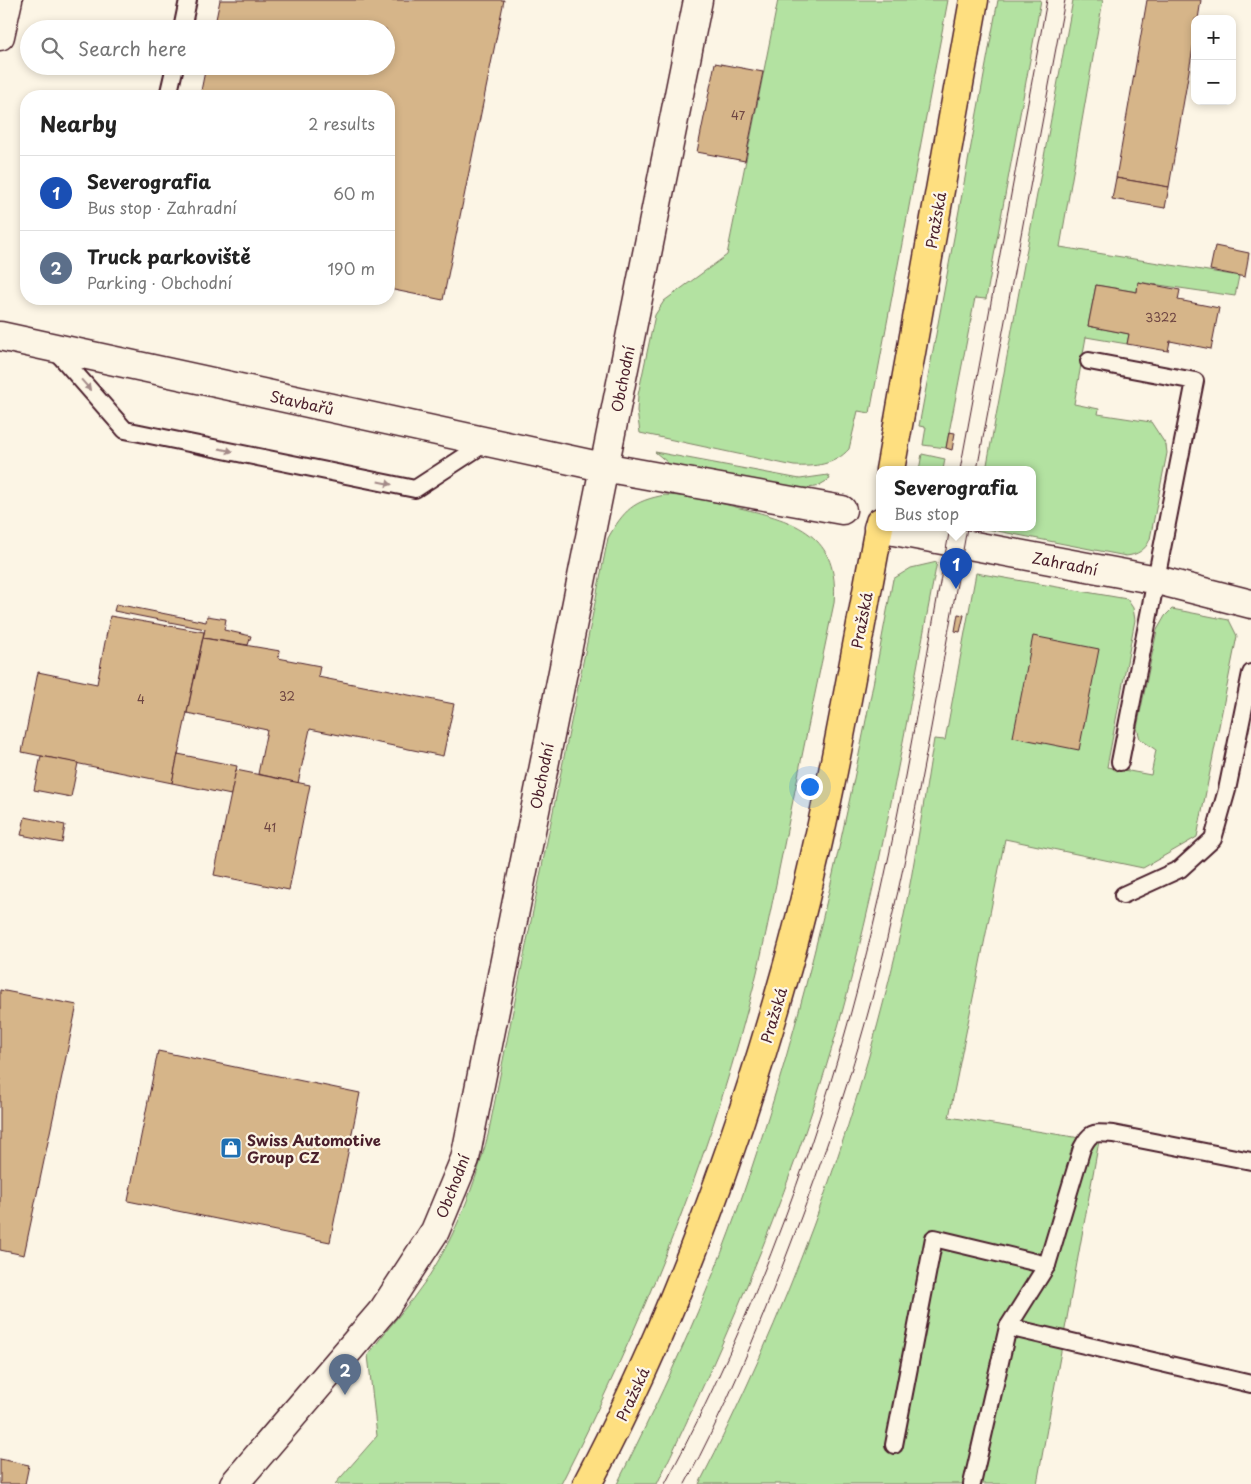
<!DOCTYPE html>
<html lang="en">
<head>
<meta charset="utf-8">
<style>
	body { margin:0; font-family:"Playpen Sans",sans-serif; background:#f6f6f6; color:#222 }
	.controls { position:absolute; right:15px; top:15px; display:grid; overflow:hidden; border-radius:10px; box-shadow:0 2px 8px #0003 }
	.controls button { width:45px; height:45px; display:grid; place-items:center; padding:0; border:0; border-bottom:1px solid #e0e0e0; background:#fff; color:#222; font:25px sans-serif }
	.you { position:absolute; left:809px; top:786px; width:18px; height:18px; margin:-12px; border:4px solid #fff; border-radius:50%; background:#1a73e8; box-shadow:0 0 0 8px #1a73e833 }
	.badge { display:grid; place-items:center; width:32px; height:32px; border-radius:50%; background:#1f6fb2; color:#fff; font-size:16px; font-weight:700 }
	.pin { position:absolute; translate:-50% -41px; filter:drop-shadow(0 1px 2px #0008) }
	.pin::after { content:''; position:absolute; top:26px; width:18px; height:15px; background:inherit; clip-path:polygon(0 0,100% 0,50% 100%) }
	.popup { position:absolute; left:876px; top:466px; width:160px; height:65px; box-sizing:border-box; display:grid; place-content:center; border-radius:10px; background:#fff; filter:drop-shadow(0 1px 4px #0005); font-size:16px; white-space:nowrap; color:#767676 }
	.popup b { font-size:19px; color:#222 }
	.popup::after { content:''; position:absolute; left:50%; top:100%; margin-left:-10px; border:10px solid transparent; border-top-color:#fff }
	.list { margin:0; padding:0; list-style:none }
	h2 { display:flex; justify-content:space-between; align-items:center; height:65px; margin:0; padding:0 20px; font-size:21px }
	h2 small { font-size:16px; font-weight:400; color:#767676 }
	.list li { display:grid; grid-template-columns:32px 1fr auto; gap:15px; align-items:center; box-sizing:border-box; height:75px; padding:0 20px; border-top:1px solid #e0e0e0 }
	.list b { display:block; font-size:19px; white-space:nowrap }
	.list p { margin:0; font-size:16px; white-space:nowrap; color:#767676 }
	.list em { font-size:16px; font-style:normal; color:#767676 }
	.icon { flex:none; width:28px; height:28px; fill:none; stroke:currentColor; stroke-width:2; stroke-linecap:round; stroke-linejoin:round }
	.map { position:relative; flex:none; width:1251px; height:1484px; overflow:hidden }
	.search { position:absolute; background:#fff; box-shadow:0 2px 8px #0003; left:20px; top:20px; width:375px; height:55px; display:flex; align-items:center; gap:12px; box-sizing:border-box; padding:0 18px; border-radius:28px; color:#767676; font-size:19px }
	.panel { position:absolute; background:#fff; box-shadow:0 2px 8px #0003; left:20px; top:90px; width:375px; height:215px; border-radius:20px }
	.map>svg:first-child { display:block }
</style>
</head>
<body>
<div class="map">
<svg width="1251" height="1484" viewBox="0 0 1251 1484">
	<rect width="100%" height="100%" fill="#fcf5e5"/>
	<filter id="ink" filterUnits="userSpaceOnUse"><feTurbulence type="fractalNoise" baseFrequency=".02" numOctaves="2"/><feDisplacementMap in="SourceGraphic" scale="10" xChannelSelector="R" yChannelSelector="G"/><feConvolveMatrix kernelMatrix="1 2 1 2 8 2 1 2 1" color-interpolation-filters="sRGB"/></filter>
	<g filter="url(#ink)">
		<g fill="#b3e2a1" stroke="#7e8066">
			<path d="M778,0H948L870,413L858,411L849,449C835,465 814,467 794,466L640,433L637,411L638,395L655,315L664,301L727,255Z"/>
			<path d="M998,0H1041L986,299L975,298L946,448L923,445L926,427L919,426Z"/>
			<path d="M1073,0H1103L1060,247L1239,276L1235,296L1138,282L1137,292L1096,285L1088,326L1129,334L1127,344L1086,337L1074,404L1099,409L1098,414L1151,422L1166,445L1167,453L1150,539C1146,550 1137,555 1126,556L982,528H1032V470H986Z"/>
			<path d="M655,452L800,479L828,475L830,479L816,487L796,489L674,468Z"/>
			<path d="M922,454L945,459L943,470H919Z"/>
			<path d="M665,495C691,496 715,502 740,508C796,521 840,535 834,603C817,684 800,764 784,845C773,898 763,952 749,1004C705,1171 639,1330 561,1484H335L377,1436L368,1355C386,1329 409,1306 427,1279C456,1235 475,1185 488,1135L608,538C624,510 633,501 665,495Z"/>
			<path d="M937,562C908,712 883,863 843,1009C798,1173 731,1332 657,1484H617C668,1383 715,1280 750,1173C815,980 856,779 893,579L911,568Z"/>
			<path d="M976,573L1127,599L1133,608L1135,620L1107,767L1151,775L1156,750L1140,739L1137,728L1157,630L1165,616L1172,609L1229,620L1237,636L1197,837L1143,868L1005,839L949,1117L1099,1141L1037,1484H699C785,1318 852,1138 895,956C912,885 922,811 934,739L945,740Z"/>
		</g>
		<g fill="#d6b589" stroke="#4a1f2b">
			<path d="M220,0H504L443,300L389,289V96H200L206,66H386V29H214Z"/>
			<path d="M1147,0H1201L1198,19H1195V36L1169,187L1116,178Z"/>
			<path d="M715,63L763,72L745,161L697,152Z"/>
			<path d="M1116,178L1169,187L1165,208L1112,199Z"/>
			<path d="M1215,246L1249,253L1245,277L1210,270Z"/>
			<path d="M1138,282L1180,290L1178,300L1219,308L1211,349L1170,341L1168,351L1127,344L1129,334L1088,326L1096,285L1137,292Z"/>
			<path d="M949,432L955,433L952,450L946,448Z"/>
			<path d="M116,604L206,622L207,616L226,619L224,630L251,636L248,645L203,638L205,629L114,611Z"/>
			<path d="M958,614L964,615L960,632L955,631Z"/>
			<path d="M110,616L204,632L172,783L22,752L38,672L97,684Z"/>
			<path d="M1033,636L1099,649L1079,750L1013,737Z"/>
			<path d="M203,638L280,651L278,658L320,666L318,677L454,704L443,756L310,729L298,783L258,774L267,730L187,713Z"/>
			<path d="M178,754L237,766L231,795L172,783Z"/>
			<path d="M41,756L78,763L71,797L34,790Z"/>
			<path d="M236,770L310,785L289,890L214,875Z"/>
			<path d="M25,817L65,825L62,843L21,835Z"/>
			<path d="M0,990L77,1005L24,1255L0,1250Z"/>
			<path d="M158,1051L360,1093L330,1242L128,1201Z"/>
			<path d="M0,1459L29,1465L25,1484H0Z"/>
		</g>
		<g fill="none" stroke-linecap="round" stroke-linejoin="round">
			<g stroke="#4a1f2b" stroke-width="20">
				<g id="service">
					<path d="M182,29L188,0"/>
					<path d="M168,96L175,66"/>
					<path d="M55,350L125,430L415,489L487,442"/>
					<path d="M1089,361L1195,381L1120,762"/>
					<path d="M1123,895L1180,869L1213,839L1227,790L1251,673"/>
					<path d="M1008,1327L1251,1384"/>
					<path d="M894,1445L934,1238L1047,1265"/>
					<path d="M972,1484L1008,1327L1047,1265L1082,1148C1091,1130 1094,1133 1113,1134L1251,1161"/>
				</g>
			</g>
			<g stroke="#4a1f2b" stroke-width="31">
				<g id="minor">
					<path d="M0,36L8,0"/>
					<path d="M0,336L603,467L842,510"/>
					<path d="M878,528L1157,580L1251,604"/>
					<path d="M234,1484L384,1309L435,1231L465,1159L698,0"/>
				</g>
			</g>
			<g stroke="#4a1f2b" stroke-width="31">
				<g id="primary">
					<path d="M890,470L974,0"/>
					<path d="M587,1484C674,1319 738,1143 788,964C828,819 852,669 880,522"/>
				</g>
			</g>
			<use href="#service" stroke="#fcf5e5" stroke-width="16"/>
			<use href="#minor" stroke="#fcf5e5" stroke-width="28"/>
			<use href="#primary" stroke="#fedf80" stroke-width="28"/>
			<g stroke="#4a1f2b" stroke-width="1">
				<path d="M960,470L1047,0"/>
				<path d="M977,470L1065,0"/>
				<path d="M665,1484C756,1314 823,1130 869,943C903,807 924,666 950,528"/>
				<path d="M685,1484C725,1410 757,1333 787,1254C826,1153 861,1049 886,943C919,806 942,666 967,528"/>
			</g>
		</g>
		<defs><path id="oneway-solid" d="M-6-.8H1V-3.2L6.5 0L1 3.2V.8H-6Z" transform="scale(1.25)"/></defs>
		<g fill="#a38a88">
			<use href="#oneway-solid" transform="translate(86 385) rotate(49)"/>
			<use href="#oneway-solid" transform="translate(226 450) rotate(12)"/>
			<use href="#oneway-solid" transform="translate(385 483) rotate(12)"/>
		</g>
	</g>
	<defs>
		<g id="shop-square" transform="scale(1.125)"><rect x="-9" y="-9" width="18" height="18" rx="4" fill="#1f6fb2" stroke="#fcf5e5"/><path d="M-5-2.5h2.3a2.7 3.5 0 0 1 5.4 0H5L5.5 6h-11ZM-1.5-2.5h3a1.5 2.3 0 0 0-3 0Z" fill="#fff"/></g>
	</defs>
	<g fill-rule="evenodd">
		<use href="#shop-square" x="231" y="1148"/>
	</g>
	<g text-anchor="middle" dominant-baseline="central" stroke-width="4.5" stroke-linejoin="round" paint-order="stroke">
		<g font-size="12" fill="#6d4442">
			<text x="738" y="115">47</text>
			<text x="1161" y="317">3322</text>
			<text x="287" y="696">32</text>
			<text x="141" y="699">4</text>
			<text x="270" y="827">41</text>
		</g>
		<g font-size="15" fill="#4a1f2b" stroke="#fcf5e5">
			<text transform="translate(935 220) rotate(-80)">Pražská</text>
			<text transform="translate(622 379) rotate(-79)">Obchodní</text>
			<text transform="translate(302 402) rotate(12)">Stavbařů</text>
			<text transform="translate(1065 563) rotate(11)">Zahradní</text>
			<text transform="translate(861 620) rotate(-79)">Pražská</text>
			<text transform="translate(541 776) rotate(-79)">Obchodní</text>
			<text transform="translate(773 1015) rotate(-73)">Pražská</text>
			<text transform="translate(452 1186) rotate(-69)">Obchodní</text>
			<text transform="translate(632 1394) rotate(-65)">Pražská</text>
		</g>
		<g font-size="15" font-weight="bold" fill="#4a1f2b" stroke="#fcf5e5" text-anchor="start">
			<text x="247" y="1139">Swiss Automotive<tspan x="247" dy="17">Group CZ</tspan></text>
		</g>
	</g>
</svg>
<div class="controls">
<button>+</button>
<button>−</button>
</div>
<div class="you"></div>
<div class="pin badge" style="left:956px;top:589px;background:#1a4fb4">1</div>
<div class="popup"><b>Severografia</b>Bus stop</div>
<div class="pin badge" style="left:345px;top:1395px;background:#5c6f8a">2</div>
<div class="search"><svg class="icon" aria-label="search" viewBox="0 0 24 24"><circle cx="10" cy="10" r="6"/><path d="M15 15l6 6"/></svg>Search here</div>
<section class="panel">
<h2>Nearby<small>2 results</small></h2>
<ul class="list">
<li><span class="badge" style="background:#1a4fb4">1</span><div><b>Severografia</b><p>Bus stop · Zahradní</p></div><em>60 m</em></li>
<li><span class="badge" style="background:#5c6f8a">2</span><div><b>Truck parkoviště</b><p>Parking · Obchodní</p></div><em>190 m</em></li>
</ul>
</section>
</div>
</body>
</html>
